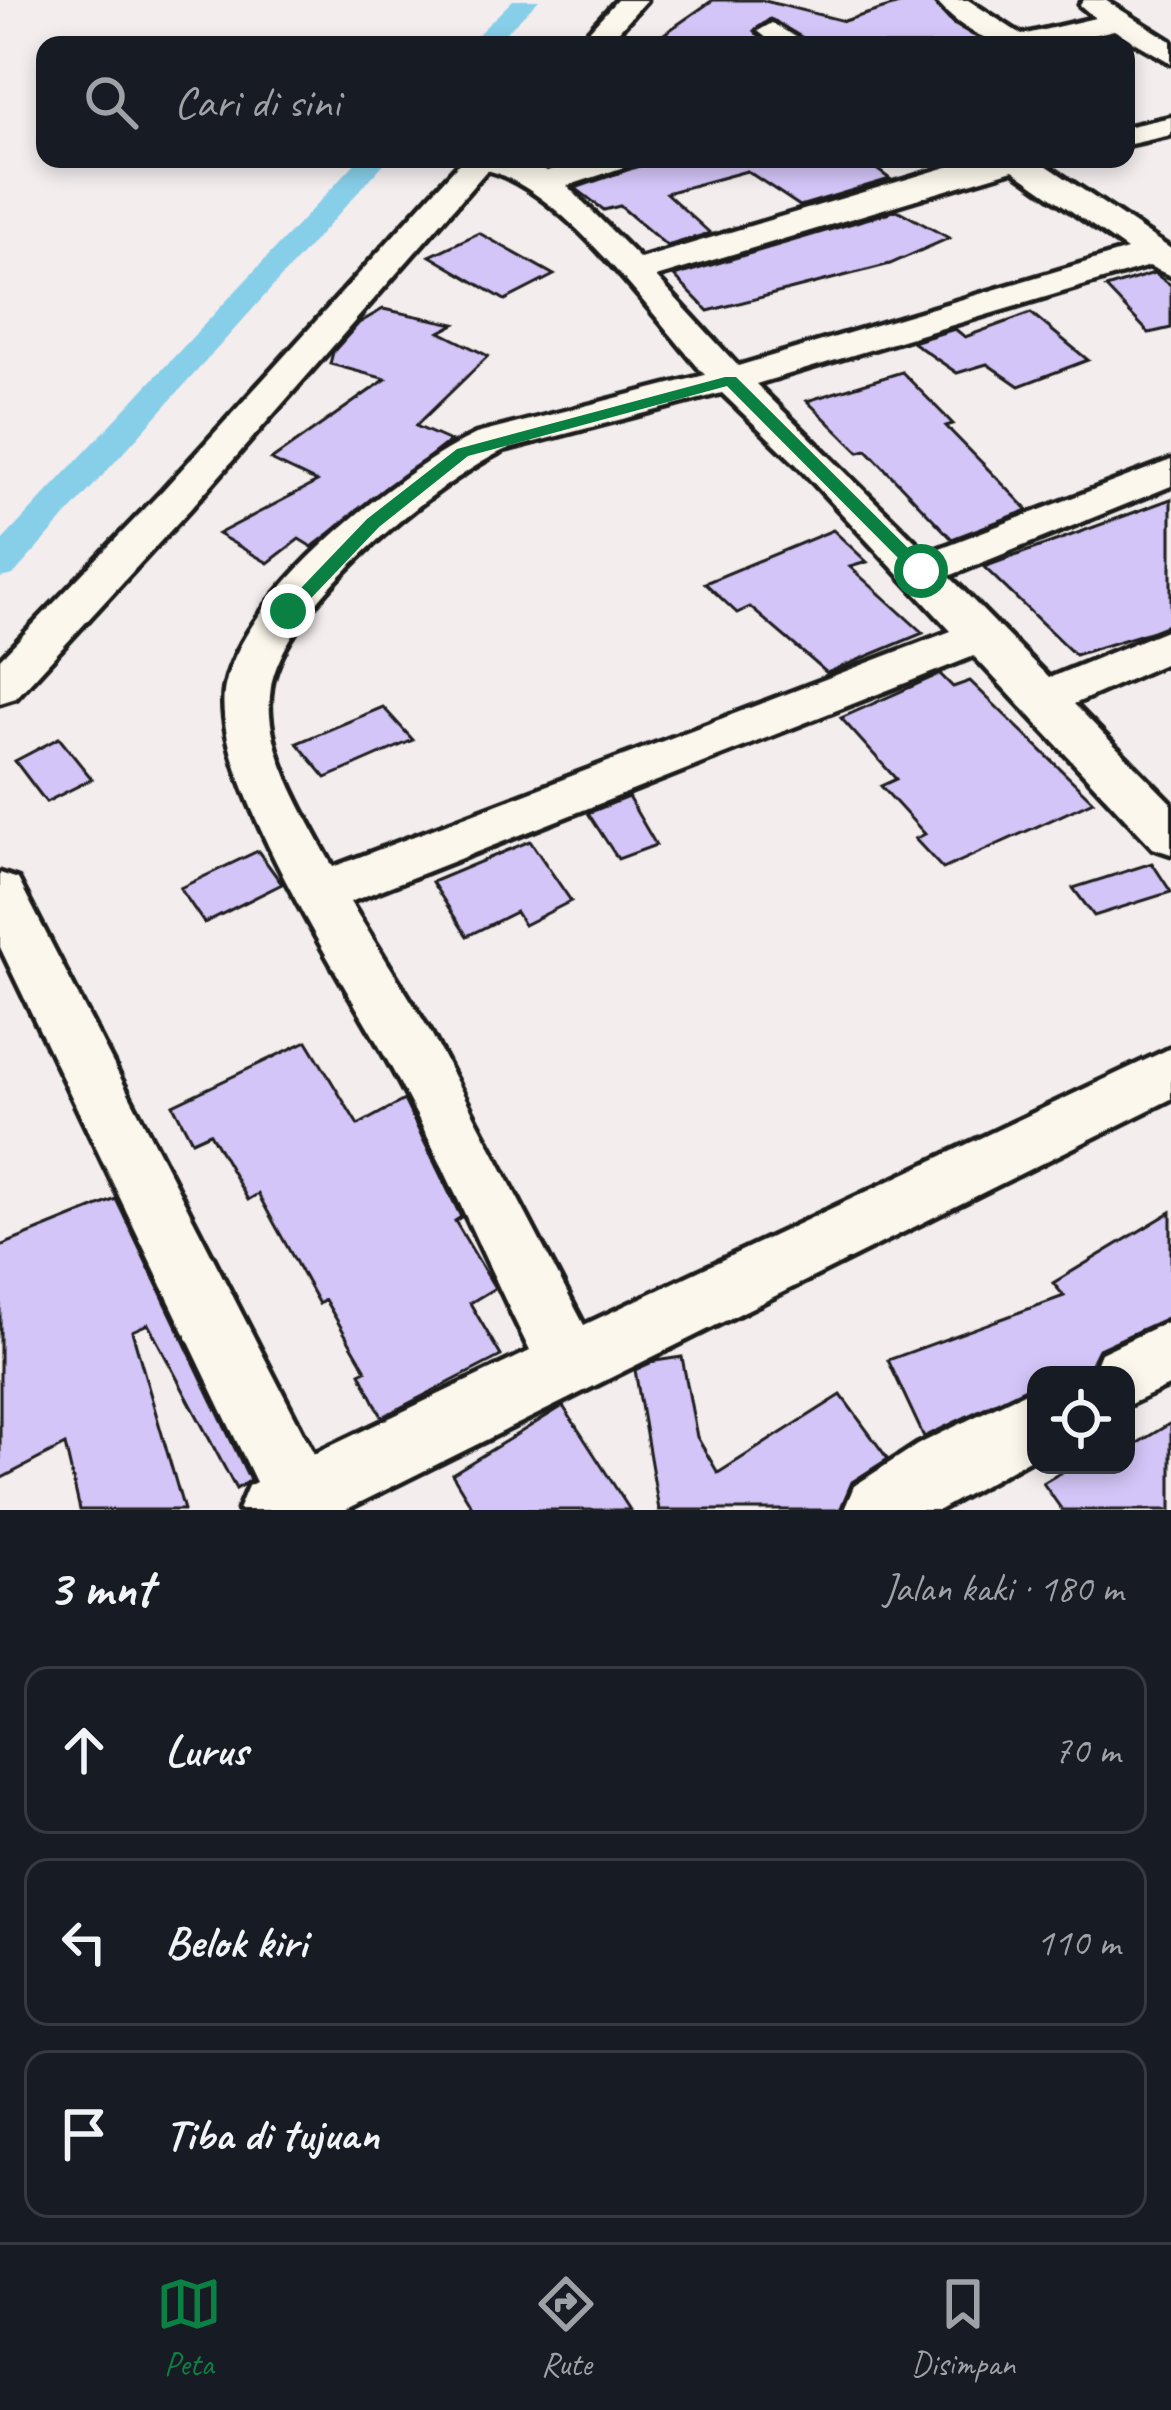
<!DOCTYPE html>
<html lang="id">
<head>
<meta charset="utf-8">
<style>
	body { margin:0; font-family:Caveat,sans-serif; background:#20242c; color:#f1f3f6 }
	.controls { position:absolute; right:36px; bottom:36px; display:grid; overflow:hidden; border-radius:24px; box-shadow:0 6px 18px #0003 }
	.controls button { width:108px; height:108px; display:grid; place-items:center; padding:0; border:0; border-bottom:3px solid #363941; background:#171b24; color:#f1f3f6; font:60px sans-serif }
	.stop { position:absolute; width:36px; height:36px; margin:-27px; border:9px solid #0b8043; border-radius:50%; background:#fff }
	.stop.end { background:#0b8043; border-color:#fff; box-shadow:0 3px 12px #0008 }
	.list { margin:0; padding:0; list-style:none }
	h2 { display:flex; justify-content:space-between; align-items:center; height:156px; margin:0; padding:0 48px; font-size:51px }
	h2 small { font-size:39px; font-weight:400; color:#9ea1a6 }
	.list li { display:grid; grid-template-columns:78px 1fr auto; gap:36px; align-items:center; box-sizing:border-box; height:168px; margin:0 24px 24px; padding:0 24px; border:3px solid #363941; border-radius:24px }
	.list b { display:block; font-size:45px; white-space:nowrap }
	.list em { font-size:39px; font-style:normal; color:#9ea1a6 }
	.icon { flex:none; width:66px; height:66px; fill:none; stroke:currentColor; stroke-width:2; stroke-linecap:round; stroke-linejoin:round }
	.map { position:relative; flex:none; width:1171px; height:1510px; overflow:hidden }
	.search { position:absolute; background:#171b24; box-shadow:0 6px 18px #0003; left:36px; right:36px; top:36px; height:132px; display:flex; align-items:center; gap:30px; box-sizing:border-box; padding:0 42px; border-radius:24px; color:#9ea1a6; font-size:45px }
	.sheet { height:732px; background:#171b24 }
	nav { display:flex; justify-content:space-around; align-items:center; box-sizing:border-box; height:168px; border-top:3px solid #363941; background:#171b24; font-size:33px; color:#9ea1a6 }
	nav a { display:grid; justify-items:center; gap:6px }
	nav .on { color:#0b8043 }
	.map>svg:first-child { display:block }
</style>
</head>
<body>
<div class="map">
<svg width="1171" height="1510" viewBox="0 0 1171 1510">
	<rect width="100%" height="100%" fill="#f3edee"/>
	<filter id="ink" filterUnits="userSpaceOnUse"><feTurbulence type="fractalNoise" baseFrequency=".00833" numOctaves="2"/><feDisplacementMap in="SourceGraphic" scale="24" xChannelSelector="R" yChannelSelector="G"/><feConvolveMatrix kernelMatrix="1 2 1 2 8 2 1 2 1" color-interpolation-filters="sRGB"/></filter>
	<g filter="url(#ink)">
		<g fill="none" stroke-linecap="round" stroke-linejoin="round">
			<g fill="#87cee8" fill-rule="evenodd">
				<path d="M513,0H539L493,45H467Z"/>
				<path d="M359,159H388L13,575L0,578V543Z"/>
			</g>
		</g>
		<g fill="#d3c5f7" stroke="#1c1c1c" stroke-width="3">
			<path d="M713,0H761L844,21L912,0H931L953,24L994,45H813L770,19L754,31L768,45H648Z"/>
			<path d="M659,159H863L890,179L800,206L747,171L666,193L710,233L667,246L620,206L604,210L575,188Z"/>
			<path d="M897,210L949,238L890,264L708,311L674,276Z"/>
			<path d="M479,233L554,275L505,300L430,256Z"/>
			<path d="M1154,273L1171,285V328L1149,333L1106,288Z"/>
			<path d="M383,309L455,324L440,332L488,356L416,426L450,441L312,547L299,539L268,563L218,534L317,482L271,460L386,379L330,364L333,352L359,323Z"/>
			<path d="M1031,313L1088,360L1019,386L987,364L957,373L912,342L955,329L965,337Z"/>
			<path d="M902,372L953,424L946,426L1028,510L952,539L867,450L859,452L807,401Z"/>
			<path d="M1171,499V624L1153,631L1075,655L984,567Z"/>
			<path d="M833,530L867,562L850,567L923,633L827,673L750,607L737,613L705,583Z"/>
			<path d="M940,674L953,687L970,681L1093,801L943,869L915,839L925,834L881,786L896,779L841,718Z"/>
			<path d="M383,707L413,740L326,778L297,743Z"/>
			<path d="M59,738L92,779L46,802L15,761Z"/>
			<path d="M628,797L656,845L618,859L588,813Z"/>
			<path d="M530,841L571,901L524,925L516,912L467,936L432,882Z"/>
			<path d="M258,851L282,884L204,923L180,888Z"/>
			<path d="M1152,863L1171,892L1094,916L1073,888Z"/>
			<path d="M307,1041L358,1125L404,1100L461,1217L455,1221L495,1288L470,1303L501,1356L382,1417L360,1373L366,1370L325,1300L319,1304L258,1194L248,1200L210,1133L192,1141L173,1105Z"/>
			<path d="M116,1199L250,1480L236,1489L148,1324L132,1331L184,1510H80L65,1445L0,1479V1246Z"/>
			<path d="M1171,1212V1316L1099,1349L1086,1375H1036V1383L924,1437L888,1360L1064,1296L1053,1283Z"/>
			<path d="M682,1357L697,1437L718,1473L841,1395L888,1459L852,1482L840,1510H659L635,1370L655,1361Z"/>
			<path d="M563,1406L630,1510H474L452,1474Z"/>
			<path d="M1171,1423V1510H1062L1043,1483L1074,1465H1126V1450Z"/>
		</g>
		<g fill="none" stroke-linecap="round" stroke-linejoin="round">
			<g stroke="#1c1c1c" stroke-width="9">
				<g id="minor">
					<path d="M617,0H646L606,45H576Z"/>
					<path d="M935,0H968L1022,35L1095,18L1080,5L1084,0H1105L1171,41V63L1114,30C1044,47 988,62 935,0Z"/>
					<path d="M772,23L809,45H775L758,31Z"/>
					<path d="M1171,117V135L1126,145V127Z"/>
					<path d="M463,159H519L547,171L584,159H632L627,166L567,186L640,259L974,159H1046L1043,163L1171,249V276L1149,266L756,384L927,553L1171,460V486L949,576L1049,678L1171,628V661L1074,704L1171,803V854L1153,848L974,656L350,902L431,1033L584,1325L1171,1048V1099L345,1510H238L248,1486L256,1482L0,947V873L18,879L314,1454L530,1351C483,1256 441,1157 390,1065C347,987 207,772 225,686C244,594 395,473 476,434L705,375C651,314 565,191 487,170L191,508L16,698L0,703V659L163,490ZM1013,170L1127,250L738,366L656,277ZM722,393L797,465L951,631L333,867C306,816 261,747 271,687C285,604 432,486 504,450Z"/>
					<path d="M1171,1320V1385L1126,1406V1375H1092L1101,1353Z"/>
					<path d="M1036,1387V1456L939,1510H844L854,1486L917,1445Z"/>
				</g>
			</g>
			<use href="#minor" fill="#fbf7ec" fill-rule="evenodd"/>
		</g>
	</g>
	<path fill="#0b8043" d="M725,377H736L927,567V575H915L727,386L468,456L379,527L295,615L279,611L367,519L457,449Z"/>
</svg>
<div class="controls">
<button><svg class="icon" aria-label="locate" viewBox="0 0 24 24"><circle cx="12" cy="12" r="6"/><path d="M12 2v4M12 18v4M2 12h4M18 12h4"/></svg></button>
</div>
<div class="stop" style="left:921px;top:571px"></div>
<div class="stop end" style="left:288px;top:611px"></div>
<div class="search"><svg class="icon" aria-label="search" viewBox="0 0 24 24"><circle cx="10" cy="10" r="6"/><path d="M15 15l6 6"/></svg>Cari di sini</div>
</div>
<section class="sheet">
<h2>3 mnt<small>Jalan kaki · 180 m</small></h2>
<ul class="list">
<li><svg class="icon" aria-label="ahead" viewBox="0 0 24 24"><path d="M12 20V5M6 11l6-6 6 6"/></svg><div><b>Lurus</b></div><em>70 m</em></li>
<li><svg class="icon" aria-label="left" viewBox="0 0 24 24"><path d="M17 20v-9H6M10 6l-5 5 5 5"/></svg><div><b>Belok kiri</b></div><em>110 m</em></li>
<li><svg class="icon" aria-label="arrive" viewBox="0 0 24 24"><path d="M6 21V4h12l-3 4 3 4H6"/></svg><div><b>Tiba di tujuan</b></div></li>
</ul>
</section>
<nav>
<a class="on"><svg class="icon" aria-label="map" viewBox="0 0 24 24"><path d="M3 6l6-2 6 2 6-2v14l-6 2-6-2-6 2zM9 4v14M15 6v14"/></svg>Peta</a>
<a><svg class="icon" aria-label="directions" viewBox="0 0 24 24"><path d="M12 3l9 9-9 9-9-9zM9 14v-3h6M13 9l2 2-2 2"/></svg>Rute</a>
<a><svg class="icon" aria-label="saved" viewBox="0 0 24 24"><path d="M7 4h10v16l-5-4-5 4z"/></svg>Disimpan</a>
</nav>
</body>
</html>
